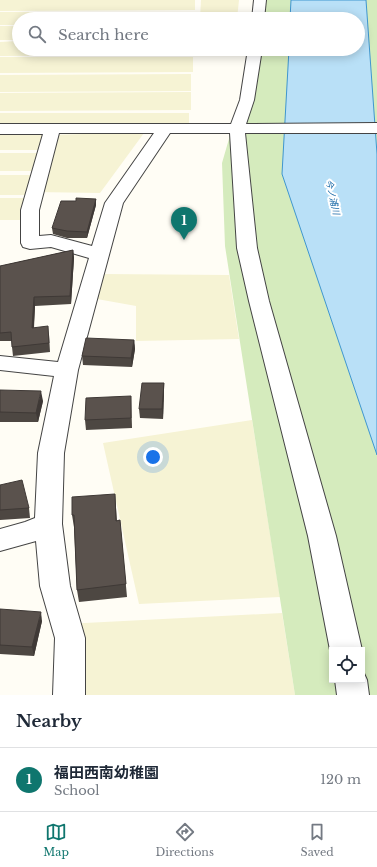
<!DOCTYPE html>
<html lang="en">
<head>
<meta charset="utf-8">
<style>
	body { margin:0; font-family:"Libre Baskerville","Noto Sans JP",serif; background:#f2f2f3; color:#1f2937 }
	.controls { position:absolute; right:12px; bottom:12px; display:grid; overflow:hidden; border-radius:0px; box-shadow:0 2px 10px #0003 }
	.controls button { width:36px; height:36px; display:grid; place-items:center; padding:0; border:0; border-bottom:1px solid #e0e1e3; background:#fff; color:#1f2937; font:20px sans-serif }
	.you { position:absolute; left:153px; top:457px; width:14px; height:14px; margin:-10px; border:3px solid #fff; border-radius:50%; background:#1a73e8; box-shadow:0 0 0 6px #1a73e833 }
	.badge { display:grid; place-items:center; width:26px; height:26px; border-radius:50%; background:#0f766e; color:#fff; font-size:13px; font-weight:700 }
	.pin { position:absolute; translate:-50% -33px; filter:drop-shadow(0 1px 2px #0008) }
	.pin::after { content:''; position:absolute; top:21px; width:14px; height:12px; background:inherit; clip-path:polygon(0 0,100% 0,50% 100%) }
	.list { margin:0; padding:0; list-style:none }
	h2 { display:flex; justify-content:space-between; align-items:center; height:52px; margin:0; padding:0 16px; font-size:17px }
	h2 small { font-size:13px; font-weight:400; color:#747a83 }
	.list li { display:grid; grid-template-columns:26px 1fr auto; gap:12px; align-items:center; box-sizing:border-box; height:64px; padding:0 16px; border-top:1px solid #e0e1e3 }
	.list b { display:block; font-size:15px; white-space:nowrap }
	.list p { margin:0; font-size:13px; white-space:nowrap; color:#747a83 }
	.list em { font-size:13px; font-style:normal; color:#747a83 }
	.icon { flex:none; width:22px; height:22px; fill:none; stroke:currentColor; stroke-width:2; stroke-linecap:round; stroke-linejoin:round }
	.map { position:relative; flex:none; width:377px; height:695px; overflow:hidden }
	.search { position:absolute; background:#fff; box-shadow:0 2px 10px #0003; left:12px; right:12px; top:12px; height:44px; display:flex; align-items:center; gap:10px; box-sizing:border-box; padding:0 14px; border-radius:22px; color:#747a83; font-size:15px }
	.sheet { height:116px; background:#fff }
	nav { display:flex; justify-content:space-around; align-items:center; box-sizing:border-box; height:56px; border-top:1px solid #e0e1e3; background:#fff; font-size:11px; color:#747a83 }
	nav a { display:grid; justify-items:center; gap:2px }
	nav .on { color:#0f766e }
	.map>svg:first-child { display:block }
</style>
</head>
<body>
<div class="map">
<svg width="377" height="695" viewBox="0 0 377 695">
	<rect width="100%" height="100%" fill="#fffdf5"/>
	<g fill="#f6f3d4">
		<path d="M0,0H195V10L0,11Z"/>
		<path d="M201,0H239L237,19H200Z"/>
		<path d="M0,12H193L194,19H19V25H0Z"/>
		<rect x="0" y="26" width="19" height="14"/>
		<path d="M19,41V49H193V55L0,56V42Z"/>
		<path d="M0,57H193V72L0,73Z"/>
		<path d="M191,74V91L0,92V75Z"/>
		<path d="M191,92V110L0,111V93Z"/>
		<path d="M0,113H189V133H144L100,193L35,192L51,135L115,133H44L39,150H0Z"/>
		<path d="M0,153H39L33,171H0Z"/>
		<path d="M0,175H32L27,195H0Z"/>
		<path d="M0,198H26L20,220H0Z"/>
		<path d="M103,274L229,275L239,339L136,341V306L97,299Z"/>
		<path d="M252,420L280,597L139,604L103,443Z"/>
		<path d="M282,613L295,695H69L65,624Z"/>
	</g>
	<path fill="#d5ebbd" fill-rule="evenodd" d="M266,0H377V695H295L225,246L222,163L255,49H358V19H262ZM332,650H362V680H332Z"/>
	<path fill="#b9e0f7" stroke="#3f96cf" d="M291,0H366L377,154V455L282,174L289,49H358V19H290Z"/>
	<g fill="none" stroke-linecap="round" stroke-linejoin="round">
		<g stroke="#444" stroke-width="2">
			<g id="minor">
				<path d="M254,0H266L264,19H252Z"/>
				<path d="M248,49H262L254,100L246,124L377,123V133H245L257,248L269,301L336,536L362,650H332V653L330,650L308,536L249,301L237,248L230,133H170L123,203L78,370L64,453L62,524L70,586L85,638V695H53L55,638L40,586L36,541L0,551V529L25,522L35,518L38,453L54,376L0,370V356L58,362L89,258L51,247L30,249L23,247L21,243V210L43,134H0V124H231L240,100ZM59,133H154L105,203L92,246L51,235L39,236V210Z"/>
				<path d="M362,669L367,680L369,695H337L335,680H362Z"/>
			</g>
		</g>
		<use href="#minor" fill="#fff" fill-rule="evenodd"/>
	</g>
	<g fill="#4d4742">
		<path d="M96,199V205L87,238H67L53,234L52,228L76,201Z"/>
		<path d="M73,250L74,258L71,304L35,306L34,328L49,335L50,352L13,356L12,347V341H0V266Z"/>
		<path d="M134,340L135,349L132,367L83,365L82,356Z"/>
		<path d="M164,383V392L163,419L140,418L139,409Z"/>
		<path d="M0,390L43,401L38,422H0Z"/>
		<path d="M131,396L132,428L86,430L85,420Z"/>
		<path d="M0,485L29,508L30,518L0,520Z"/>
		<path d="M115,494L117,521L120,520L127,597L79,602L77,590L74,527L72,515Z"/>
		<path d="M0,609L42,621L34,656L0,654Z"/>
	</g>
	<g fill="#3f3936">
		<path d="M96,199V205L87,238V232Z"/>
		<path d="M73,250L74,258L71,304L70,296Z"/>
		<path d="M34,297L35,306L33,337L32,328Z"/>
		<path d="M134,340L135,349L132,367L131,358Z"/>
		<path d="M164,383V392L163,419L162,409Z"/>
		<path d="M41,391L43,401L38,422L36,413Z"/>
		<path d="M41,612L42,621L34,656L32,647Z"/>
	</g>
	<g fill="#5a524d" stroke="#3f3936">
		<path d="M76,198L96,199L87,232L67,231L52,228L61,201H76Z"/>
		<path d="M73,250L70,296L34,297L32,328L48,326L49,343L12,347L11,332L0,333V266Z"/>
		<path d="M86,338L134,340L131,358L82,356Z"/>
		<path d="M142,383H164L162,409H139Z"/>
		<path d="M0,390L41,391L36,413L0,412Z"/>
		<path d="M131,396V418L85,420L86,398Z"/>
		<path d="M22,480L29,508L0,510V485Z"/>
		<path d="M115,494L116,521L120,520L126,584L77,590L74,515H72V497Z"/>
		<path d="M0,609L41,612L32,647L0,645Z"/>
	</g>
	<g text-anchor="middle" dominant-baseline="central" stroke-width="4" stroke-linejoin="round" paint-order="stroke">
		<g font-size="9" font-style="italic" fill="#1768a6" stroke="#fff">
			<text transform="translate(333 197) rotate(77)">今ノ浦川</text>
		</g>
	</g>
</svg>
<div class="controls">
<button><svg class="icon" aria-label="locate" viewBox="0 0 24 24"><circle cx="12" cy="12" r="6"/><path d="M12 2v4M12 18v4M2 12h4M18 12h4"/></svg></button>
</div>
<div class="you"></div>
<div class="pin badge" style="left:184px;top:240px">1</div>
<div class="search"><svg class="icon" aria-label="search" viewBox="0 0 24 24"><circle cx="10" cy="10" r="6"/><path d="M15 15l6 6"/></svg>Search here</div>
</div>
<section class="sheet">
<h2>Nearby<small></small></h2>
<ul class="list">
<li><span class="badge">1</span><div><b>福田西南幼稚園</b><p>School</p></div><em>120 m</em></li>
</ul>
</section>
<nav>
<a class="on"><svg class="icon" aria-label="map" viewBox="0 0 24 24"><path d="M3 6l6-2 6 2 6-2v14l-6 2-6-2-6 2zM9 4v14M15 6v14"/></svg>Map</a>
<a><svg class="icon" aria-label="directions" viewBox="0 0 24 24"><path d="M12 3l9 9-9 9-9-9zM9 14v-3h6M13 9l2 2-2 2"/></svg>Directions</a>
<a><svg class="icon" aria-label="saved" viewBox="0 0 24 24"><path d="M7 4h10v16l-5-4-5 4z"/></svg>Saved</a>
</nav>
</body>
</html>
